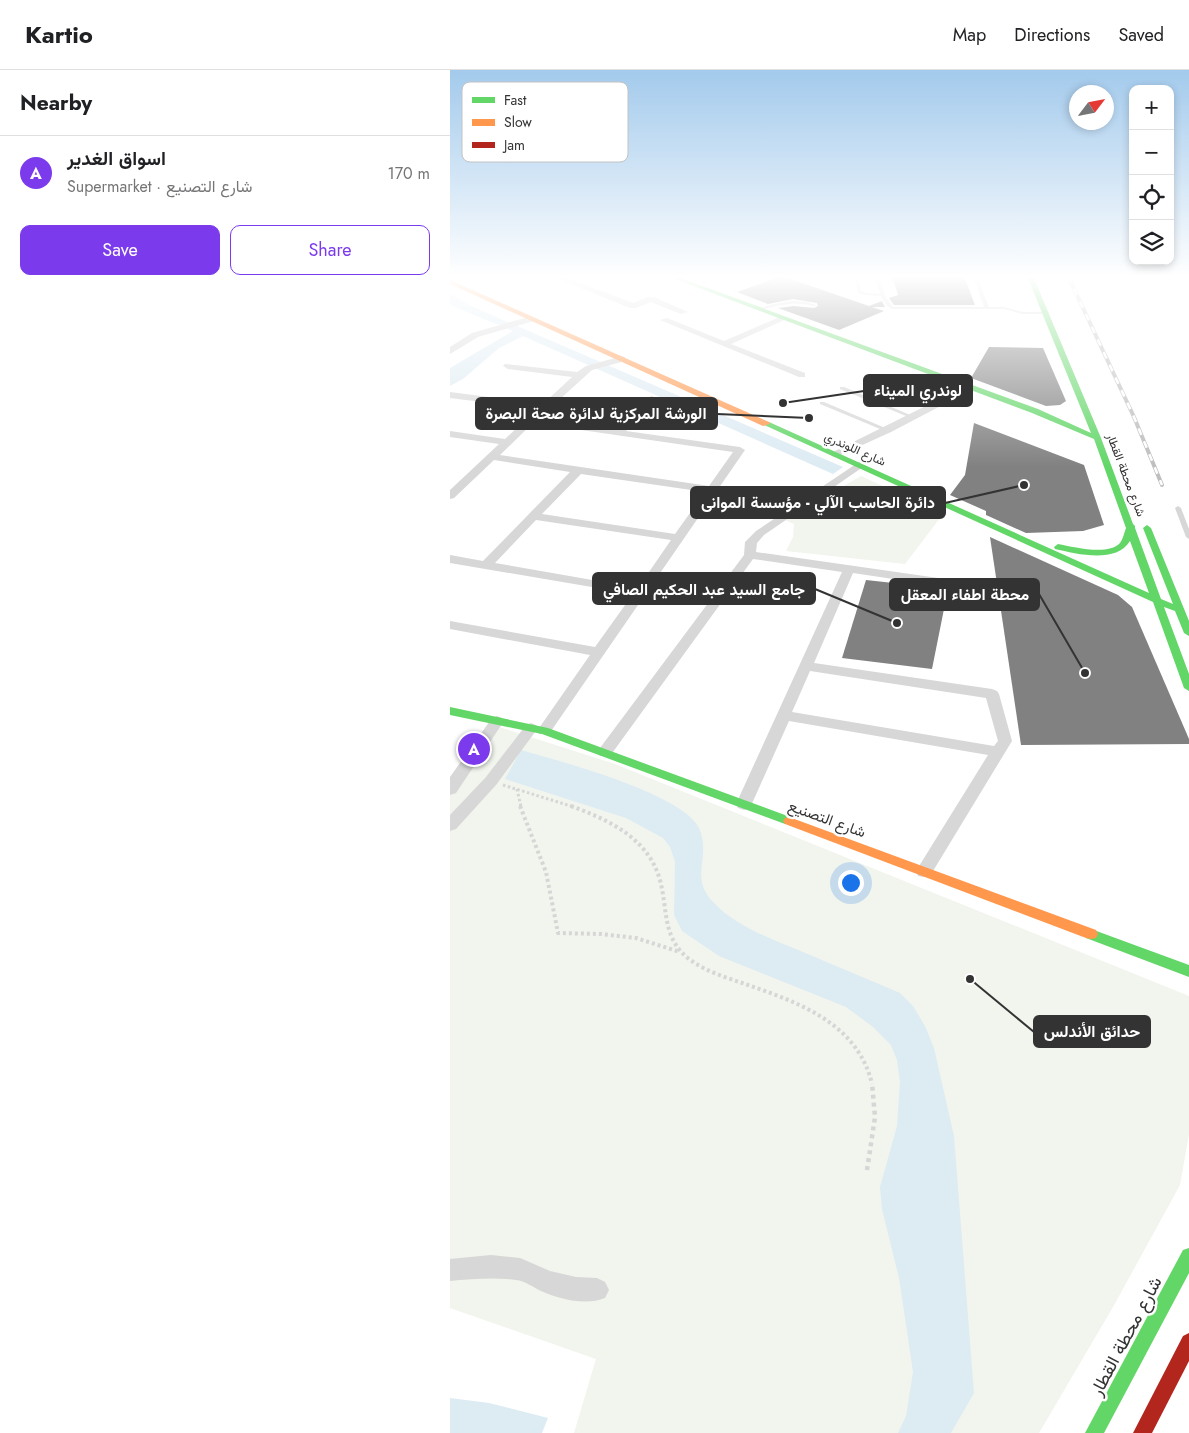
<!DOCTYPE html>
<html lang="en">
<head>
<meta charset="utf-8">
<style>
	body { margin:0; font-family:Jost,Vazirmatn,sans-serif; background:#f6f6f6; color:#202124 }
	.controls { position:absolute; right:15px; top:15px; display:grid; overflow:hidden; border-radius:10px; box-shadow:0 2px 8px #0003 }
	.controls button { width:45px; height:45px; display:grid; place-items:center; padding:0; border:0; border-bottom:1px solid #e0e0e0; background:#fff; color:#202124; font:25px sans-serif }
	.compass { position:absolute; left:619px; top:15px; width:45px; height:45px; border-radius:50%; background:#fff; box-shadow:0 2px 8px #0003; rotate:58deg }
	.you { position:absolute; left:400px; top:812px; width:18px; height:18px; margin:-12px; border:4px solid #fff; border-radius:50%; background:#1a73e8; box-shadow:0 0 0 8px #1a73e833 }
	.badge { display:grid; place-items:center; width:32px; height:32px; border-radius:50%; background:#7c3aed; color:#fff; font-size:16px; font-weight:700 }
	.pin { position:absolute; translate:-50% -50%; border:2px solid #fff; box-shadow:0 1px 5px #0006 }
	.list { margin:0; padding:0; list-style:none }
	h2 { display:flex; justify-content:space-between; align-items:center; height:65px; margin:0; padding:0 20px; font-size:21px }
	h2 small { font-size:16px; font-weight:400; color:#757577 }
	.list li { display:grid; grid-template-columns:32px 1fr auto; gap:15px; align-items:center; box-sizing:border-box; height:75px; padding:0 20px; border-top:1px solid #e0e0e0 }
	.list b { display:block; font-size:19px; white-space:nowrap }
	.list p { margin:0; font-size:16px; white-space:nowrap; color:#757577 }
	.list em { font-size:16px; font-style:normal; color:#757577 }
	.actions { display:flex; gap:10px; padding:15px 20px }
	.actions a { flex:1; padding:11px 0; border:1px solid #7c3aed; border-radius:10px; text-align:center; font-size:18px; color:#7c3aed }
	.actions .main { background:#7c3aed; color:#fff }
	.icon { flex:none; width:28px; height:28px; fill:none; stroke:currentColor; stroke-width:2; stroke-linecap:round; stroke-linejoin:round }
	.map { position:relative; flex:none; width:739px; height:1363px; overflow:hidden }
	header { display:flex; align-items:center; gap:30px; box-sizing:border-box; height:70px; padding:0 25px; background:#fff; border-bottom:1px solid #e0e0e0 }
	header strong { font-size:24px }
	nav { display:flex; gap:28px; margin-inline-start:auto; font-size:18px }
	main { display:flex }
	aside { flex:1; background:#fff }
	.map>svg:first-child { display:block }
</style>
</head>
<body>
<header>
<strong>Kartio</strong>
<nav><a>Map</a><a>Directions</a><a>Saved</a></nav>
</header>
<main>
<aside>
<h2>Nearby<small></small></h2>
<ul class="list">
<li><span class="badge">A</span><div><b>اسواق الغدير</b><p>Supermarket · شارع التصنيع</p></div><em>170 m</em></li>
</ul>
<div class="actions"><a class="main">Save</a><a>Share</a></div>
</aside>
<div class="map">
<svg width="739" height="1363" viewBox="0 0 739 1363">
	<rect width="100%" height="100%" fill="#fff"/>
	<g fill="#f1f5ed">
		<path d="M411,406L493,444L455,494L336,481L343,467L344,454L335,450Z"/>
		<path d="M49,657L165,694L739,926V1064L730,1115L663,1237L589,1363H124L146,1289L0,1238V725Z"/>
	</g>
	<g fill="#ddebf3">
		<path d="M0,224L21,236L393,397L383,404L73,266L49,278L13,309L0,316V298L63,261L0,235Z"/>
		<path d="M71,680C109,691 232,723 249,758C262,787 238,807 264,833C287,857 322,869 353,882C385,896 418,909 450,923L463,936L475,956L484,978L504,1066L524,1323L501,1363H448L456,1346L463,1302L449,1208L432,1139L430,1117L447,1056L450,1012L447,990L441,975L423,957L396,937L269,886L232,861L224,845L225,792L220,777L213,768L176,748L55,709Z"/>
		<path d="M0,1328L39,1333L98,1348L92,1363H0Z"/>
	</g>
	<g fill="#818181">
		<path d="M332,206L419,236L432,231L435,237H422L434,241L389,260L328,238L344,236L364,238L368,236L367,233L343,229L318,234L287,222Z"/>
		<path d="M442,206H514L525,235H444L439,228L448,225Z"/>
		<path d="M539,277L593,278L616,331L610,335L596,336L521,308Z"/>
		<path d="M524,353L634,395L654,455L633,461L576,463L536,445V441L500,425L515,405Z"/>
		<path d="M540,467L668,525L682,537L739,669V674L571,675Z"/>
		<path d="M416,510L498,519L482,599L392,588Z"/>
	</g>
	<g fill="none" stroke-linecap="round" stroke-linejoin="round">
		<g stroke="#d6d6d6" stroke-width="3" stroke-dasharray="2.5 2.5" stroke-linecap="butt">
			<path d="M53,715L124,737"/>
			<path d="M67,719L71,737"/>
		</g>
		<g stroke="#d6d6d6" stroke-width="4" stroke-dasharray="3 3" stroke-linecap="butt">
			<path d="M70,736L96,802L108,863L151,864L186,868L230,882"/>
			<path d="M121,736C159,750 198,768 210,810C218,840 212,868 239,889C256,902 278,908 298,915C350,933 408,954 422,1014"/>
		</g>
		<path stroke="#d6d6d6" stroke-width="4.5" stroke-dasharray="4 4" stroke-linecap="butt" d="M417,1100L425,1047L422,1013"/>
		<g fill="#d7d7d7" fill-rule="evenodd">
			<path d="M404,206H408L411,221L415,223L430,224L425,206H429L436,228L443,237H534L523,206H527L539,237H554L573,242H596L598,243L596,244H573L554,239H442L437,236L431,226L415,225L408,223Z"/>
			<path d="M343,231L357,232L366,235L364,236C345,231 329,235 310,240L308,239L324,234Z"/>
			<path d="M390,317H394L465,347L461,348L390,319Z"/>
			<path d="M370,332H374L440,360L435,361L370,334Z"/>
			<path d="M728,436L731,438L739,459V469L736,467L725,438Z"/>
		</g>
		<g fill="#d7d7d7" fill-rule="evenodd">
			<path d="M101,206H112L183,233L198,227H204L238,242L231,244L201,232L186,238H180Z"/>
			<path d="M81,246L85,249L84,251L28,267L0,284V277L22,263Z"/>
			<path d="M332,246L339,248L281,274L355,303V307H349L210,250L217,248L274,271Z"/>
			<path d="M172,286L175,287V291L142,300L89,348L166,359L199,327L202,326L207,329L205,331L176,361L290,377L295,380L99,664H89L87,661L140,585L0,559V551L145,577L183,524L0,493V485L33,491L120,402L44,390L4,428L0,429V420L49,374L0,367V361L55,369L87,339L0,328V322L93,334L122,307L58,299L53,296L55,294L127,302L136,296ZM83,353L283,382L259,416L50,385ZM131,404L255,422L225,464L92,444ZM86,450L221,470L188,518L45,493Z"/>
			<path d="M520,314L523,315V319L441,362L388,386L384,387L379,384Z"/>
			<path d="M409,392L414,395L413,397L314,465L307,473L306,482L530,514L536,518L530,522L403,503L364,593L542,619L547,621L549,624L562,671L480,806L474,807L468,806L466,801L538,685L339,651L300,738L294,740L288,738L286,734L392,502L303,489L160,686H150L147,682L294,485L295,472L306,461ZM360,601L536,628L548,671L544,676L342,642Z"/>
			<path d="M47,646L52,648L54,651L6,723L0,725V707L42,648Z"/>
			<path d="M81,653L86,655L88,658L46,715L6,759L0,761V745L36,707L76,655Z"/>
			<path d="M41,1185L70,1188L100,1201L126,1207L147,1208L155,1212L159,1220L155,1228C136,1236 109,1229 91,1221C83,1217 75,1211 66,1210C44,1207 22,1209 0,1211V1189Z"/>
		</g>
		<g fill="#63d668" fill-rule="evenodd">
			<path d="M217,206H225L588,339L641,363L577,206H583L651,368L683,454L685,456V458L711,529L723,534L693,458L697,455L701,458L739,551V566L734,563L725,541L714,537L739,604V621L734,618L703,532L312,354L319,352L699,523L680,471C666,494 627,484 605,479L604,477L608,474C624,477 658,486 670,473C673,469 674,463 676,458L644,369L582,343Z"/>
			<path d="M0,637L98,658L343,748L345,751L343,754H335L92,664L0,645Z"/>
			<path d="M641,859L739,895V907L636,868L634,864L636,860Z"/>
			<path d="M739,1178V1203L654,1363H635L733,1180Z"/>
		</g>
		<g fill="#ff974d" fill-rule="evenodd">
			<path d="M0,210L319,352L320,354L313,356L0,214Z"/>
			<path d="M339,747L646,860L648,864L646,868L641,869L636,868L335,754L333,751L335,748Z"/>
		</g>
		<path fill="#b3261e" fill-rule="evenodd" d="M739,1263V1291L702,1363H683L733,1266Z"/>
		<g stroke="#bebebe" stroke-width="4">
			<path id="rail" d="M618,206L684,347L712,415"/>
		</g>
		<use href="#rail" stroke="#fff" stroke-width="2.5" stroke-dasharray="7" stroke-linecap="butt"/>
	</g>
	<linearGradient id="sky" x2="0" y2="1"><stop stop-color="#a3caec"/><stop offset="0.52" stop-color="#fff"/><stop offset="1" stop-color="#fff" stop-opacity="0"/></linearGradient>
	<rect width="739" height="397" fill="url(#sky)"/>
	<g text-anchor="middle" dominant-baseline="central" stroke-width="5" stroke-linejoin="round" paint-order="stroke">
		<g font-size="12" fill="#333" stroke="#fff">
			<text transform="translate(405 379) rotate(24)">شارع اللوندري</text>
			<text transform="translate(676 405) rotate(69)">شارع محطة القطار</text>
		</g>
		<g font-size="15" fill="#333" stroke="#fff">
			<text transform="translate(377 749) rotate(20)">شارع التصنيع</text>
		</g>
		<g font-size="18" fill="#333" stroke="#fff">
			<text transform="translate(676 1266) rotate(-62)">شارع محطة القطار</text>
		</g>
	</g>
	<rect x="12" y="12" width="166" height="80" rx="8" fill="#fff" stroke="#c2c2c2" stroke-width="1"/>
	<rect x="22" y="27" width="23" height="6" fill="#63d668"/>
	<rect x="22" y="49" width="23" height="7" fill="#ff974d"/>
	<rect x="22" y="72" width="23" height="6" fill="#b3261e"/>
	<g font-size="14" fill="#333">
		<text x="54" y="35">Fast</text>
		<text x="54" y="57">Slow</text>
		<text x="54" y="80">Jam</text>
	</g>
	<path fill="none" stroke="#333" stroke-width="2" d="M333 333L414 321M359 348L267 344M574 415L495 433M447 553L365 519M635 603L589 524M520 909L584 962"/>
	<g fill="#333" stroke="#fff" stroke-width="2">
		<circle cx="333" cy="333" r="5"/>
		<circle cx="359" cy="348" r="5"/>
		<circle cx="574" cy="415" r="5"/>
		<circle cx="447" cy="553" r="5"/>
		<circle cx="635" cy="603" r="5"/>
		<circle cx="520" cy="909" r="5"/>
	</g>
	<g fill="#333" stroke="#333" stroke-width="2">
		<rect x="414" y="305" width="108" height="31" rx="5"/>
		<rect x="26" y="328" width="241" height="31" rx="5"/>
		<rect x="241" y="417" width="254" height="31" rx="5"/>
		<rect x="143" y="503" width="222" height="31" rx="5"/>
		<rect x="440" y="509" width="149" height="31" rx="5"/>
		<rect x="584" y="946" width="116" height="31" rx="5"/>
	</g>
	<g font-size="16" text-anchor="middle" font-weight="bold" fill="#fff">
		<text x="468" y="326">لوندري الميناء</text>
		<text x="146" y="349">الورشة المركزية لدائرة صحة البصرة</text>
		<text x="368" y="438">دائرة الحاسب الآلي - مؤسسة الموانى</text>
		<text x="254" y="525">جامع السيد عبد الحكيم الصافي</text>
		<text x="515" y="530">محطة اطفاء المعقل</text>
		<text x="642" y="967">حدائق الأندلس</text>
	</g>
</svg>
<div class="controls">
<button>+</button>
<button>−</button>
<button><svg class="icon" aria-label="locate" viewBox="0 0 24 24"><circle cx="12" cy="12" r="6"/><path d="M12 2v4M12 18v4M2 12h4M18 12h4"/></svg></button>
<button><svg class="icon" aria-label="layers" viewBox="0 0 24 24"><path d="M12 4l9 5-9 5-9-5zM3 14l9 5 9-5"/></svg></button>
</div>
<svg class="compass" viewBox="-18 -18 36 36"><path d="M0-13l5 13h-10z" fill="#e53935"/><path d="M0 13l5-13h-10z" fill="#757577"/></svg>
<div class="you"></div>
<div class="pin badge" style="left:24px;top:679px">A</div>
</div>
</main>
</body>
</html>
